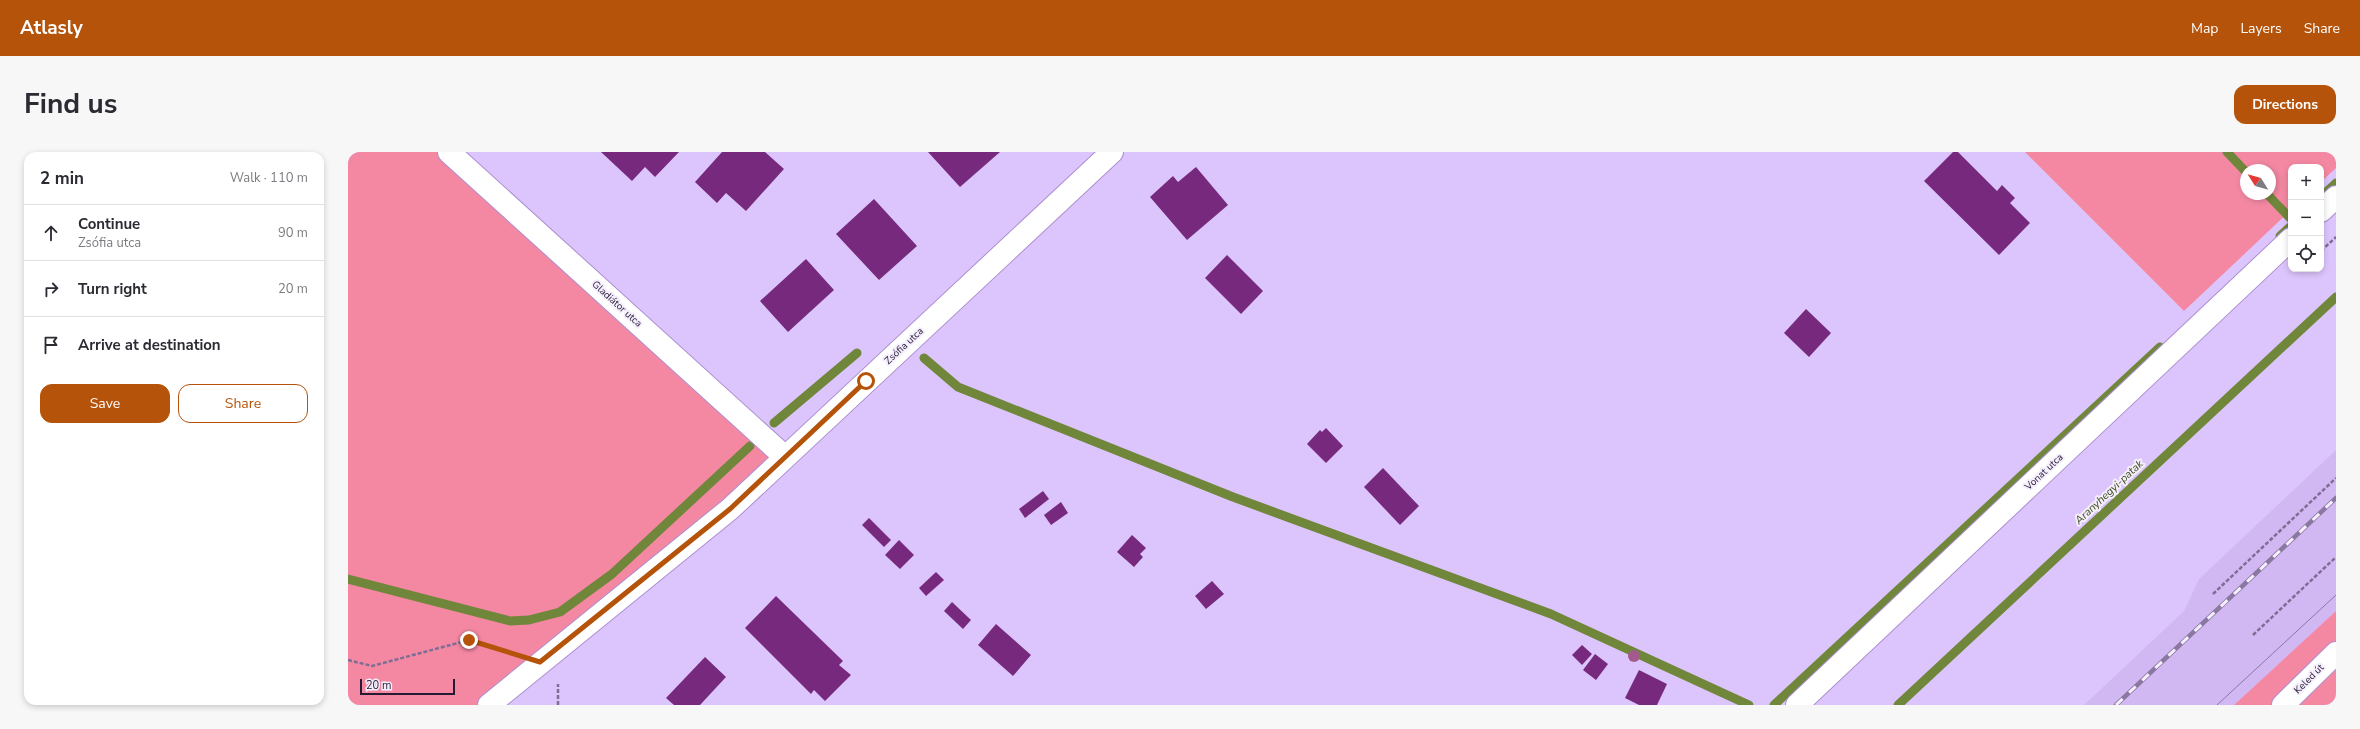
<!DOCTYPE html>
<html lang="en">
<head>
<meta charset="utf-8">
<style>
	body { margin:0; font-family:"Nunito Sans",sans-serif; background:#f7f7f7; color:#2b2b33 }
	.controls { position:absolute; right:12px; top:12px; display:grid; overflow:hidden; border-radius:8px; box-shadow:0 2px 6px #0003 }
	.controls button { width:36px; height:36px; display:grid; place-items:center; padding:0; border:0; border-bottom:1px solid #e1e1e2; background:#fff; color:#2b2b33; font:20px sans-serif }
	.compass { position:absolute; left:1892px; top:12px; width:36px; height:36px; border-radius:50%; background:#fff; box-shadow:0 2px 6px #0003; rotate:307deg }
	.scale { position:absolute; left:12px; bottom:10px; width:95px; box-sizing:border-box; padding-left:4px; border:2px solid #271b34; border-top:0; font-size:11px; line-height:14px; white-space:nowrap; color:#271b34; -webkit-text-stroke:3px #f5effd; paint-order:stroke }
	.stop { position:absolute; width:12px; height:12px; margin:-9px; border:3px solid #b45309; border-radius:50%; background:#fff }
	.stop.end { background:#b45309; border-color:#fff; box-shadow:0 1px 4px #0008 }
	.list { margin:0; padding:0; list-style:none }
	h2 { display:flex; justify-content:space-between; align-items:center; height:52px; margin:0; padding:0 16px; font-size:17px }
	h2 small { font-size:13px; font-weight:400; color:#7c7c81 }
	.list li { display:grid; grid-template-columns:26px 1fr auto; gap:12px; align-items:center; box-sizing:border-box; height:56px; padding:0 16px; border-top:1px solid #e1e1e2 }
	.list b { display:block; font-size:15px; white-space:nowrap }
	.list p { margin:0; font-size:13px; white-space:nowrap; color:#7c7c81 }
	.list em { font-size:13px; font-style:normal; color:#7c7c81 }
	.actions { display:flex; gap:8px; padding:12px 16px }
	.actions a { flex:1; padding:9px 0; border:1px solid #b45309; border-radius:12px; text-align:center; font-size:14px; color:#b45309 }
	.actions .main { background:#b45309; color:#fff }
	.icon { flex:none; width:22px; height:22px; fill:none; stroke:currentColor; stroke-width:2; stroke-linecap:round; stroke-linejoin:round }
	.map { position:relative; flex:none; width:1988px; height:553px; overflow:hidden; border-radius:12px }
	header { display:flex; align-items:center; gap:24px; box-sizing:border-box; height:56px; padding:0 20px; background:#b45309; color:#fff }
	header strong { font-size:19px }
	nav { display:flex; gap:22px; margin-inline-start:auto; font-size:14px }
	.intro { display:flex; align-items:center; justify-content:space-between; box-sizing:border-box; height:96px; padding:0 24px }
	h1 { margin:0; font-size:28px }
	.button { padding:10px 18px; border-radius:12px; background:#b45309; color:#fff; font-size:14px; font-weight:700 }
	main { display:flex; gap:24px; padding:0 24px }
	aside { flex:1; background:#fff; border-radius:12px; box-shadow:0 2px 6px #0003 }
	.map>svg:first-child { display:block }
</style>
</head>
<body>
<header>
<strong>Atlasly</strong>
<nav><a>Map</a><a>Layers</a><a>Share</a></nav>
</header>
<div class="intro"><h1>Find us</h1><a class="button">Directions</a></div>
<main>
<aside>
<h2>2 min<small>Walk · 110 m</small></h2>
<ul class="list">
<li><svg class="icon" aria-label="ahead" viewBox="0 0 24 24"><path d="M12 20V5M6 11l6-6 6 6"/></svg><div><b>Continue</b><p>Zsófia utca</p></div><em>90 m</em></li>
<li><svg class="icon" aria-label="right" viewBox="0 0 24 24"><path d="M7 20v-9h11M14 6l5 5-5 5"/></svg><div><b>Turn right</b></div><em>20 m</em></li>
<li><svg class="icon" aria-label="arrive" viewBox="0 0 24 24"><path d="M6 21V4h12l-3 4 3 4H6"/></svg><div><b>Arrive at destination</b></div></li>
</ul>
<div class="actions"><a class="main">Save</a><a>Share</a></div>
</aside>
<div class="map">
<svg width="1988" height="553" viewBox="0 0 1988 553">
	<rect width="100%" height="100%" fill="#dcc5fc"/>
	<path fill="#d2b8f3" d="M1988,298V459L1886,553H1736L1836,459L1851,427Z"/>
	<g fill="#f488a3" fill-rule="evenodd">
		<path d="M0,0H101L436,304L152,553H0Z"/>
		<path d="M1677,0H1988V16L1973,30V15H1943V58L1836,159ZM1898,18H1922V42H1898Z"/>
		<path d="M1988,459V553H1886Z"/>
	</g>
	<g fill="none" stroke-linecap="round" stroke-linejoin="round">
		<g stroke="#70863a" stroke-width="9">
			<path d="M1879,0L1898,20"/>
			<path d="M1919,42L1943,67"/>
			<path d="M1974,44L1988,31"/>
			<path d="M1932,84L1943,74"/>
			<path d="M576,206L610,235L885,345L1203,462L1401,553"/>
			<path d="M426,271L509,201"/>
			<path d="M0,427L162,469L181,468L212,460L264,422L402,294"/>
			<path d="M1426,553L1812,195"/>
			<path d="M1550,553L1988,145"/>
		</g>
	</g>
	<g fill="#76297d">
		<path d="M253,0H331L307,25L297,15L284,29Z"/>
		<path d="M374,0H417L436,17L398,59L378,41L369,51L347,30Z"/>
		<path d="M580,0H652L612,35Z"/>
		<path d="M1605,0H1610L1649,39L1654,33L1667,46L1662,51L1682,71L1651,103L1576,29Z"/>
		<path d="M848,15L880,53L839,88L802,45L825,24L830,30Z"/>
		<path d="M526,47L569,94L531,128L488,82Z"/>
		<path d="M879,103L915,139L893,162L857,126Z"/>
		<path d="M458,107L486,138L440,180L412,149Z"/>
		<path d="M1458,157L1483,181L1461,205L1436,181Z"/>
		<path d="M978,276L995,294L978,311L959,292L972,278L974,280Z"/>
		<path d="M1035,316L1071,354L1052,373L1016,335Z"/>
		<path d="M695,339L701,347L677,366L671,357Z"/>
		<path d="M713,350L720,361L703,373L696,363Z"/>
		<path d="M521,366L543,388L536,395L514,373Z"/>
		<path d="M784,383L798,396L792,402L795,405L786,415L769,400Z"/>
		<path d="M551,388L566,403L552,417L537,403Z"/>
		<path d="M588,420L596,428L578,444L571,436Z"/>
		<path d="M864,429L876,442L858,457L847,444Z"/>
		<path d="M428,444L495,509L491,513L503,523L477,549L466,538L463,542L397,476Z"/>
		<path d="M604,450L623,468L615,477L596,459Z"/>
		<path d="M648,472L683,503L665,524L630,493Z"/>
		<path d="M1234,493L1244,502L1234,513L1224,503Z"/>
		<path d="M1247,502L1260,512L1248,528L1235,518Z"/>
		<path d="M357,505L378,525L352,553H326L318,546Z"/>
		<path d="M1291,518L1319,532L1309,553H1291L1277,546Z"/>
	</g>
	<g fill="none" stroke-linecap="round" stroke-linejoin="round">
		<g stroke="#ac8fd0" stroke-width="24">
			<g id="minor">
				<path d="M101,0L436,304"/>
				<path d="M1973,59L1988,45"/>
				<path d="M141,553L382,357L764,0"/>
				<path d="M1449,553L1943,87"/>
				<path d="M1935,553L1988,501"/>
			</g>
		</g>
		<g stroke="#7e6d94" stroke-width="2.5" stroke-dasharray="4 2" stroke-linecap="butt">
			<path d="M1973,99L1988,85"/>
			<path d="M1865,442L1988,326"/>
			<path d="M1905,483L1988,405"/>
			<path d="M0,508L24,514L121,488L161,500"/>
			<path d="M210,553V532"/>
		</g>
		<use href="#minor" stroke="#fff" stroke-width="22"/>
		<path stroke="#8a78a1" stroke-width="1" d="M1869,553L1988,443"/>
		<g stroke="#8a78a1" stroke-width="4.5">
			<path id="rail" d="M1768,553L1988,346"/>
		</g>
		<use href="#rail" stroke="#f5effd" stroke-width="3" stroke-dasharray="9" stroke-linecap="butt"/>
	</g>
	<circle fill="#a45a8f" cx="1286" cy="504" r="6"/>
	<g fill="none" stroke-linecap="round" stroke-linejoin="round">
		<path stroke="#b45309" stroke-width="5" d="M121,488L192,510L382,357L518,229"/>
	</g>
	<g text-anchor="middle" dominant-baseline="central" stroke-width="4" stroke-linejoin="round" paint-order="stroke">
		<g font-size="10" fill="#271b34" stroke="#f5effd">
			<text transform="translate(269 152) rotate(42)">Gladiátor utca</text>
			<text transform="translate(556 194) rotate(-43)">Zsófia utca</text>
			<text transform="translate(1696 320) rotate(-43)">Vonat utca</text>
			<text transform="translate(1961 527) rotate(-45)">Keled út</text>
		</g>
		<g font-size="11" font-style="italic" fill="#425122" stroke="#f5effd">
			<text transform="translate(1761 340) rotate(-43)">Aranyhegyi-patak</text>
		</g>
	</g>
</svg>
<div class="controls">
<button>+</button>
<button>−</button>
<button><svg class="icon" aria-label="locate" viewBox="0 0 24 24"><circle cx="12" cy="12" r="6"/><path d="M12 2v4M12 18v4M2 12h4M18 12h4"/></svg></button>
</div>
<svg class="compass" viewBox="-18 -18 36 36"><path d="M0-13l5 13h-10z" fill="#e53935"/><path d="M0 13l5-13h-10z" fill="#7c7c81"/></svg>
<div class="scale">20 m</div>
<div class="stop" style="left:518px;top:229px"></div>
<div class="stop end" style="left:121px;top:488px"></div>
</div>
</main>
</body>
</html>
